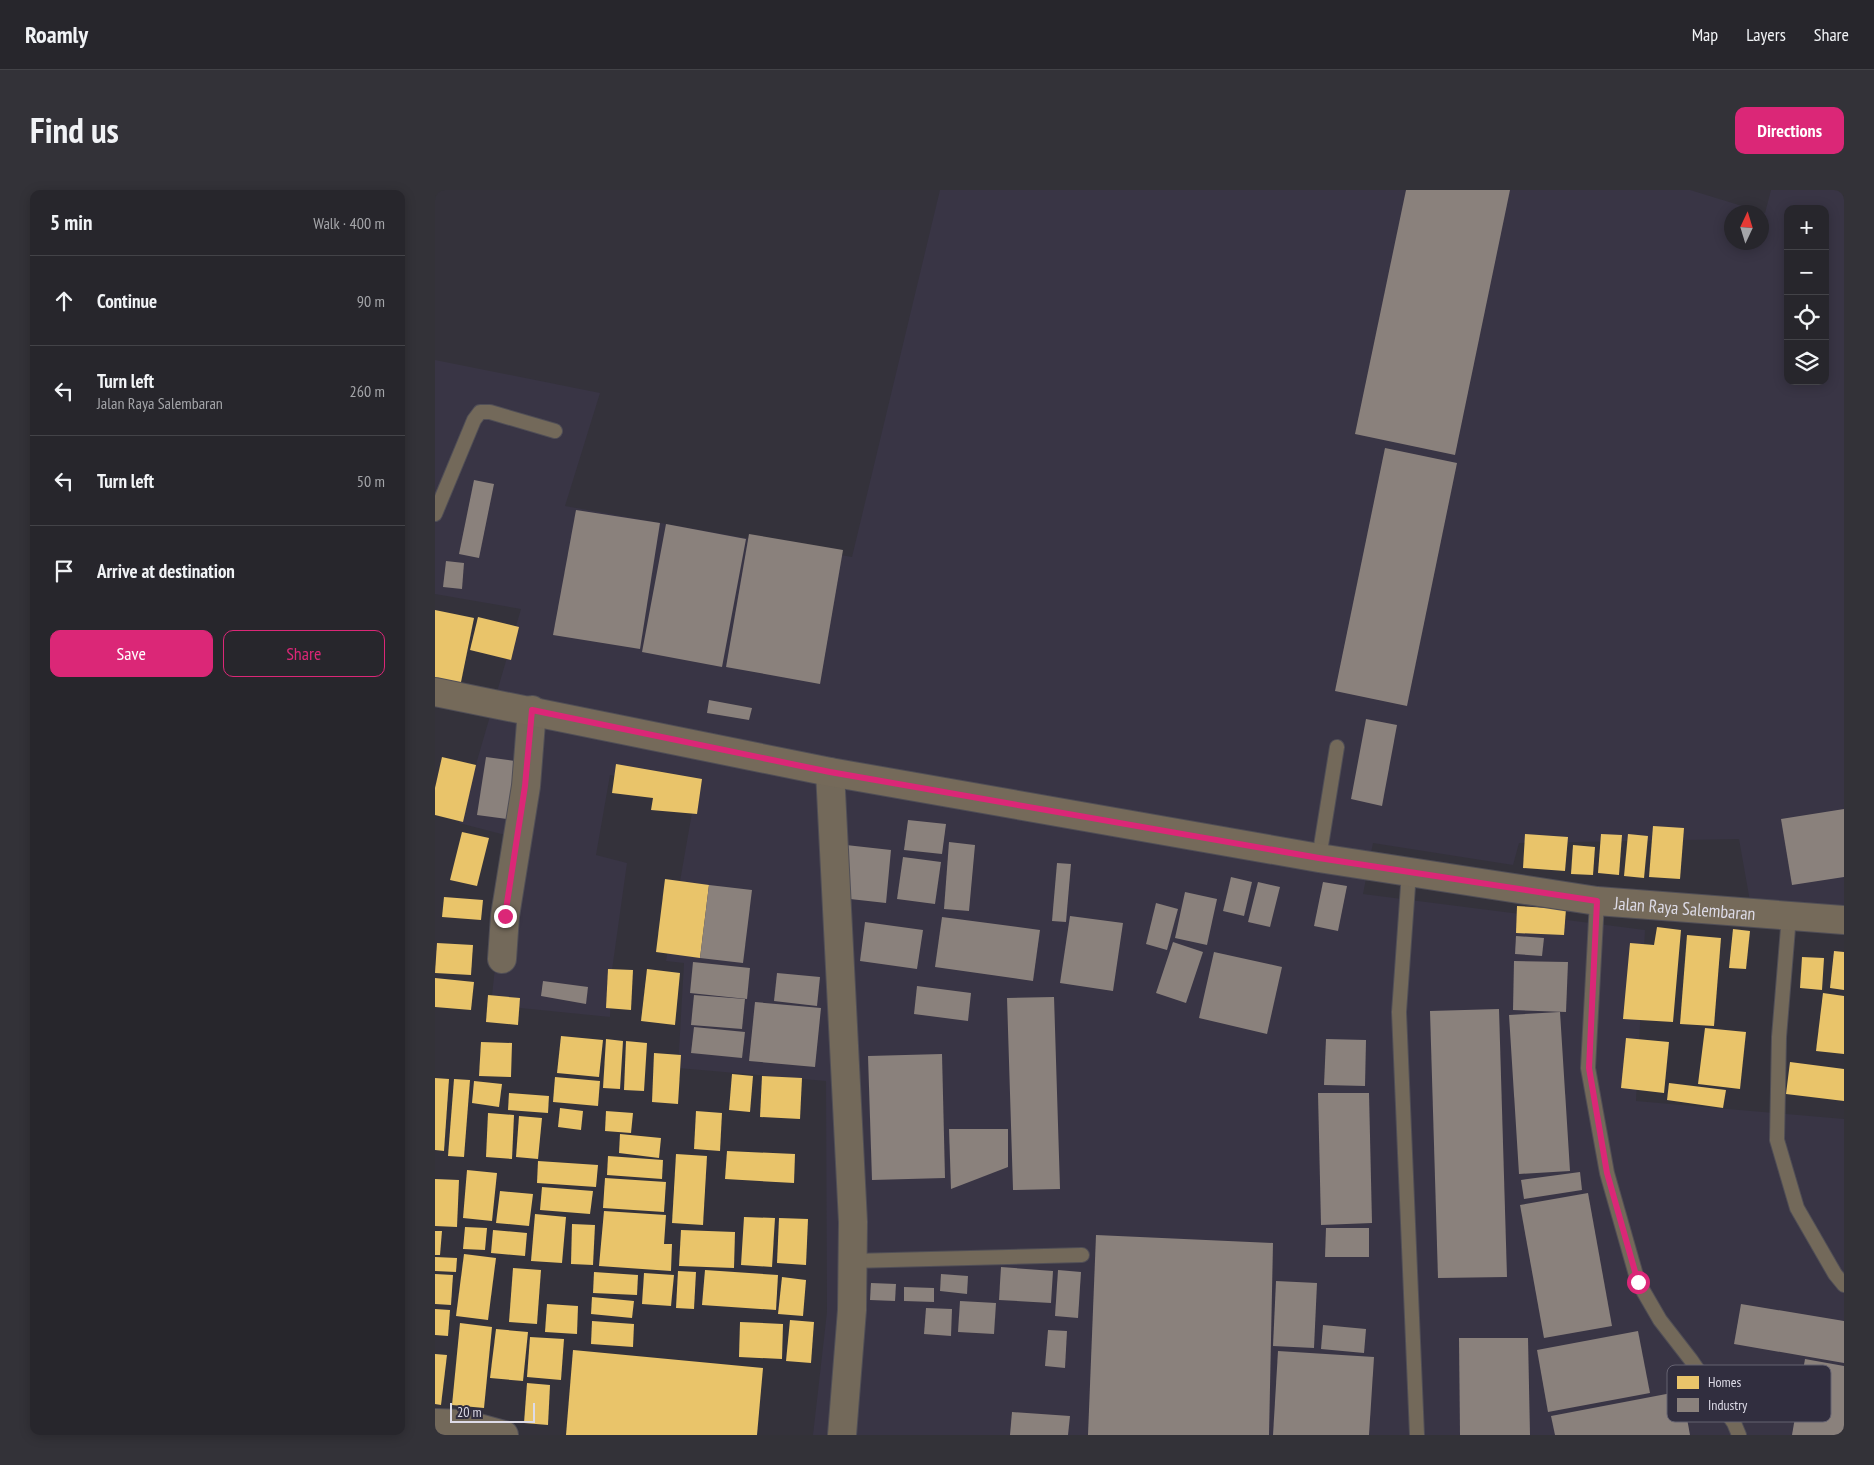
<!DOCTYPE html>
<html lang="en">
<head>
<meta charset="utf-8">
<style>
	body { margin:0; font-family:"PT Sans Narrow",sans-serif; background:#333238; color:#f1f3f6 }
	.controls { position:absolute; right:15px; top:15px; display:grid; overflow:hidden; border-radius:10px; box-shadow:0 2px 12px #0003 }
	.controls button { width:45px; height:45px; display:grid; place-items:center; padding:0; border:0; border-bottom:1px solid #434348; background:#27262c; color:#f1f3f6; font:25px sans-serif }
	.compass { position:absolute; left:1289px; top:15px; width:45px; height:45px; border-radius:50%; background:#27262c; box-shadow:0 2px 12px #0003; rotate:4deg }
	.scale { position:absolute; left:15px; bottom:12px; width:85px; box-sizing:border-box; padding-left:5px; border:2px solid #dddbe7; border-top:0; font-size:14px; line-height:18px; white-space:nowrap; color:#dddbe7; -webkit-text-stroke:4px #312e3f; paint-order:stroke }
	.stop { position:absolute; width:15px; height:15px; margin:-11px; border:4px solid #db2777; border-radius:50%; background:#fff }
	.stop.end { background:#db2777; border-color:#fff; box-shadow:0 1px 5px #0008 }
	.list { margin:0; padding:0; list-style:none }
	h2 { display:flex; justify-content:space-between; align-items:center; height:65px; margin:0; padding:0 20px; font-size:21px }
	h2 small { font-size:16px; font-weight:400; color:#a4a5a9 }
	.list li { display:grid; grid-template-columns:32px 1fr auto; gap:15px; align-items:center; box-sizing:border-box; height:90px; padding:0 20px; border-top:1px solid #434348 }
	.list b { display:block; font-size:19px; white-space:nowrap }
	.list p { margin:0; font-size:16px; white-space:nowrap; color:#a4a5a9 }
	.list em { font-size:16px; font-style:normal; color:#a4a5a9 }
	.actions { display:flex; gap:10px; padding:15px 20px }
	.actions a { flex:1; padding:11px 0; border:1px solid #db2777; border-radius:10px; text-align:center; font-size:18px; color:#db2777 }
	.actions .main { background:#db2777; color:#fff }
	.icon { flex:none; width:28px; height:28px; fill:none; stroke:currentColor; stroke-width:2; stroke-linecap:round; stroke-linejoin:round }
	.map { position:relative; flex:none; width:1409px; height:1245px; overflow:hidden; border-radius:10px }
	header { display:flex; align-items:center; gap:30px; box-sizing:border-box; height:70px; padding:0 25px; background:#27262c; border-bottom:1px solid #434348 }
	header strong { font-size:24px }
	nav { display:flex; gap:28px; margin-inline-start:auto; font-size:18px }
	.intro { display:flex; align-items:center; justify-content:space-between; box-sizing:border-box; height:120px; padding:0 30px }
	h1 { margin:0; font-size:35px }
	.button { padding:12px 22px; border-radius:10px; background:#db2777; color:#fff; font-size:18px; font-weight:700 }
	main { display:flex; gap:30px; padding:0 30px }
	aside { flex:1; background:#27262c; border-radius:10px; box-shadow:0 2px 12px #0003 }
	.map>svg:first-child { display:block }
</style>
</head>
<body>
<header>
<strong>Roamly</strong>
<nav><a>Map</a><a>Layers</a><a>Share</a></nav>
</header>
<div class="intro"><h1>Find us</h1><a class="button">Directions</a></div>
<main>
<aside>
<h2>5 min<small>Walk · 400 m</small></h2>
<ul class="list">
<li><svg class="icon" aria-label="ahead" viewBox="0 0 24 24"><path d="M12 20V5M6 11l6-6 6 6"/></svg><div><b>Continue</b></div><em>90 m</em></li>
<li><svg class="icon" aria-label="left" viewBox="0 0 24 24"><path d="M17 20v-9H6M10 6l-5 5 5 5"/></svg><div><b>Turn left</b><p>Jalan Raya Salembaran</p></div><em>260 m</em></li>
<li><svg class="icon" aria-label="left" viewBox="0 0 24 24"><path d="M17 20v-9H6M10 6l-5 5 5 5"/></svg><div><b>Turn left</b></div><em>50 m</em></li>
<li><svg class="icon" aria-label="arrive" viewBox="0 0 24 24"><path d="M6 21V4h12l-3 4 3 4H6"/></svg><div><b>Arrive at destination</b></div></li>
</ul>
<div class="actions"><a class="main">Save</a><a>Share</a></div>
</aside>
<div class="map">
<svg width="1409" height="1245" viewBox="0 0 1409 1245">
	<rect width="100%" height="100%" fill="#34323b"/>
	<path fill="#393545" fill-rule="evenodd" d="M505,0H1255L1330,23L1336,0H1409V722L1316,717L1304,649L1084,653L1078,675L938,653L928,704L1210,740L1201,911L1409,929V1245H378L392,1122L391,891L243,878L249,773L231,771L261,600L175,585L161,665L192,673L177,780L175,827L56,815L74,646L24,633L86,419L0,404V170L165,203L130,316L417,367ZM1353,19H1390V191H1353ZM1296,22H1326V52H1296Z"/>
	<g fill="#e9c46a">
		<path d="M0,420L39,428L25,497L0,491Z"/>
		<path d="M43,427L84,437L76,470L35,460Z"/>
		<path d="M7,567L41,575L28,632L0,625V598Z"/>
		<path d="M181,574L267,589L262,624L216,620L218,608L177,603Z"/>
		<path d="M1218,636L1249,638L1245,689L1214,687Z"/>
		<path d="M27,642L54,648L42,696L15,690Z"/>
		<path d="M1090,644L1133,647L1130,681L1088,678Z"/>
		<path d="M1166,644L1187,645L1184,685L1163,683Z"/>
		<path d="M1193,644L1213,646L1209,688L1189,686Z"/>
		<path d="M1138,655L1160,657L1158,685L1136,684Z"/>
		<path d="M230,689L274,695L265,768L221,762Z"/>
		<path d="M9,707L48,710L46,730L7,727Z"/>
		<path d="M1082,716L1131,719L1129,745L1081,743Z"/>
		<path d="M1222,737L1246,740L1238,832L1188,829L1195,753L1219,755Z"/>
		<path d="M1298,739L1315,741L1311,779L1294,778Z"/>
		<path d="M1252,745L1286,748L1279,836L1245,834Z"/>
		<path d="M2,753L38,755L36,785L0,783Z"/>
		<path d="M1399,761L1409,762V800L1395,798Z"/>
		<path d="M1367,767L1389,768L1387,800L1365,798Z"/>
		<path d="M173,779L198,780L196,820L171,818Z"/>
		<path d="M212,779L245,783L240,835L206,831Z"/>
		<path d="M0,788L39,792L36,820L0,817Z"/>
		<path d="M1388,803L1409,806V864L1381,861Z"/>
		<path d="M53,805L85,808L83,835L51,832Z"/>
		<path d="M1270,838L1311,842L1305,899L1263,894Z"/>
		<path d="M126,846L168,850L164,887L122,883Z"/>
		<path d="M1191,848L1234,852L1229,903L1186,898Z"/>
		<path d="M171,849L188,851L185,899L168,898Z"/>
		<path d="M191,851L212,853L209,901L189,900Z"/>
		<path d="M46,852L77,853L76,887L44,886Z"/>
		<path d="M219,863L246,865L243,914L217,912Z"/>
		<path d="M1355,872L1409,879V911L1351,904Z"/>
		<path d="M297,884L318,886L315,922L294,920Z"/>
		<path d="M327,886L367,888L365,929L325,927Z"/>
		<path d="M120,887L165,891L163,916L118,912Z"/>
		<path d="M0,888L14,889L9,961L0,960Z"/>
		<path d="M19,889L35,890L29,967L13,966Z"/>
		<path d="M39,891L67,894L64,917L37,913Z"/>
		<path d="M1234,893L1291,900L1288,918L1232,910Z"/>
		<path d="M74,903L114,906L113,923L73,920Z"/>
		<path d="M125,918L148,921L146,940L123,937Z"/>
		<path d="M171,921L198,923L196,943L170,941Z"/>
		<path d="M261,921L287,923L285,961L259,959Z"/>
		<path d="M53,923L79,925L77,969L51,967Z"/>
		<path d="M84,926L107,928L103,969L81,967Z"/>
		<path d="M185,944L226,948L224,968L184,963Z"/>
		<path d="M292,961L360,964L359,993L290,989Z"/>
		<path d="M241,964L272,966L268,1035L237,1033Z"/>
		<path d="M173,966L228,970L227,989L172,985Z"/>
		<path d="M103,971L163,975L161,997L102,993Z"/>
		<path d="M32,980L62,983L57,1031L28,1028Z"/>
		<path d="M170,988L231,992L229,1022L168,1018Z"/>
		<path d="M0,989L24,990L22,1037L0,1036Z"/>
		<path d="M107,997L158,1001L155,1024L105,1020Z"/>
		<path d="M65,1001L98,1004L94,1036L61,1033Z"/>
		<path d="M169,1021L231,1025L229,1054H237L236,1081L164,1076Z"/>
		<path d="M100,1024L131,1027L127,1073L96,1071Z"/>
		<path d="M309,1027L340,1028L337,1077L306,1075Z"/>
		<path d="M344,1028L373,1029L371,1075L342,1073Z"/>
		<path d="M137,1034L160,1035L158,1075L136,1074Z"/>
		<path d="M30,1037L52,1038L50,1060L28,1059Z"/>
		<path d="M58,1040L92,1043L90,1066L56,1063Z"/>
		<path d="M246,1040L300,1042L299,1078L244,1076Z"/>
		<path d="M0,1041H7L5,1065H0Z"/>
		<path d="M29,1064L61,1068L53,1130L21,1126Z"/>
		<path d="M0,1067L22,1068L21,1082L0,1081Z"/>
		<path d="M78,1078L106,1080L102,1134L74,1132Z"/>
		<path d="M270,1080L343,1085L341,1120L267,1115Z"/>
		<path d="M243,1081L261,1082L259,1119L241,1118Z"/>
		<path d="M159,1082L203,1085L202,1105L158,1103Z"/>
		<path d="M209,1083L239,1085L236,1116L207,1114Z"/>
		<path d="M0,1084L18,1085L16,1115L0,1114Z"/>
		<path d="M347,1087L371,1090L368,1126L343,1124Z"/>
		<path d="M157,1107L199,1111L197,1128L156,1124Z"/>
		<path d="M112,1114L143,1116L142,1144L110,1142Z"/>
		<path d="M0,1119L15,1120L13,1146L0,1145Z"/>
		<path d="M355,1130L379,1132L376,1173L351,1171Z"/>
		<path d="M157,1131L199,1134L198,1157L156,1154Z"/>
		<path d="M305,1132L348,1134L347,1169L304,1167Z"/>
		<path d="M25,1133L57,1137L49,1218L17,1215Z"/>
		<path d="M61,1139L93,1142L88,1191L55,1188Z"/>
		<path d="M95,1147L129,1149L126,1190L92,1187Z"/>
		<path d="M138,1160L328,1178L322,1245H131Z"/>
		<path d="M0,1164L12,1165L6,1215L0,1214Z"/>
		<path d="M92,1193L115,1195L113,1235L89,1233Z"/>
	</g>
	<g fill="#8a817c">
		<path d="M971,0H1075L1020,265L920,244Z"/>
		<path d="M950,258L1022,273L972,516L900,501Z"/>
		<path d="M39,290L59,294L44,368L24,364Z"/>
		<path d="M141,320L225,333L205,459L118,445Z"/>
		<path d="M231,334L311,349L287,477L207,462Z"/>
		<path d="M314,344L408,360L385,494L291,477Z"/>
		<path d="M11,371L29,373L27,399L8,397Z"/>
		<path d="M274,510L317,518L314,530L272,523Z"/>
		<path d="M931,529L962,535L947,616L916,609Z"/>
		<path d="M51,567L80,571L72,629L42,625Z"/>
		<path d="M1409,619V687L1357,695L1346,629Z"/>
		<path d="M473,630L511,634L507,664L469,660Z"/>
		<path d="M514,652L540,655L534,721L509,719Z"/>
		<path d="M411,655L456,660L451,713L406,708Z"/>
		<path d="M468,667L506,672L500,714L462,709Z"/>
		<path d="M622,673L636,674L631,732L617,731Z"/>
		<path d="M796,687L817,692L809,726L788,721Z"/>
		<path d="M823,692L845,697L835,737L813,732Z"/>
		<path d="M888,692L912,696L903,741L879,736Z"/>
		<path d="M274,695L317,700L308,773L265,768Z"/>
		<path d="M750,702L782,709L772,755L740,748Z"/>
		<path d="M721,713L743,719L732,760L711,754Z"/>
		<path d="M635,726L688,733L678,801L625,793Z"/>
		<path d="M507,727L605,740L598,791L500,777Z"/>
		<path d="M430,732L488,740L482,779L425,771Z"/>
		<path d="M1081,746L1109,748L1107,766L1080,764Z"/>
		<path d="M738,752L768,762L751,813L721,803Z"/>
		<path d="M779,762L847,777L832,844L764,828Z"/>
		<path d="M1079,771L1133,772L1131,822L1078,820Z"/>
		<path d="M258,772L315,778L312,809L255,803Z"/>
		<path d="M342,783L385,787L382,816L339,811Z"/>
		<path d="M108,791L153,797L151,814L106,806Z"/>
		<path d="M482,796L536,803L533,831L479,824Z"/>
		<path d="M259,805L310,809L307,839L256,835Z"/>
		<path d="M619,807L625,999L578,1000L572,808Z"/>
		<path d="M320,812L386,818L380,877L314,871Z"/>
		<path d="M1064,819L1072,1087L1003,1088L995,821Z"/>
		<path d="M1125,822L1135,981L1084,984L1074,825Z"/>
		<path d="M259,837L310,842L307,868L256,863Z"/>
		<path d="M891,849L931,850L930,896L889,895Z"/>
		<path d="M507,864L510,988L437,990L433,866Z"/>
		<path d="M883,903H934L937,1033L886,1035Z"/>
		<path d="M514,939H573V977L516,999Z"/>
		<path d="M1145,982L1147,1000L1089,1009L1086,990Z"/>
		<path d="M1153,1003L1177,1136L1109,1148L1085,1015Z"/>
		<path d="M891,1038H934V1067H890Z"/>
		<path d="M661,1045L838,1053L834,1245H653Z"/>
		<path d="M566,1077L618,1081L616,1113L564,1110Z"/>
		<path d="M623,1080L646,1082L643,1128L620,1126Z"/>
		<path d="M506,1084L533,1086L532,1104L505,1101Z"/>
		<path d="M841,1091L882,1093L879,1158L838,1156Z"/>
		<path d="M436,1093L461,1094L460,1111L435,1110Z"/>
		<path d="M469,1097L499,1098V1112L469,1111Z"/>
		<path d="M525,1111L561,1113L559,1144L523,1142Z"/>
		<path d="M1306,1114L1409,1131V1173L1299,1154Z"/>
		<path d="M491,1118L517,1119L516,1146L489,1144Z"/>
		<path d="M888,1135L931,1139L929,1163L886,1159Z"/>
		<path d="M613,1140L632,1141L630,1178L610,1176Z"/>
		<path d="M1203,1141L1215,1203L1113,1222L1102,1160Z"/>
		<path d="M1024,1148H1093L1095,1245H1025Z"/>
		<path d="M843,1161L939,1167L934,1245H838Z"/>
		<path d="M1370,1169L1409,1176V1245H1357Z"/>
		<path d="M1247,1201L1255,1245H1120L1116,1226Z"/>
		<path d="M577,1222L635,1226L633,1245H575Z"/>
	</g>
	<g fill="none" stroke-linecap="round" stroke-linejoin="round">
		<g stroke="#504e56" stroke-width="16">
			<g id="service">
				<path d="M0,324L39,230L45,222H55L120,241"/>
				<path d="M884,668L902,557"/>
				<path d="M974,682L964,822L982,1245"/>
				<path d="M1162,711L1153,878L1172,983L1203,1092L1225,1130L1256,1170L1299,1233L1304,1245"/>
				<path d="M1354,726L1344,847L1342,950L1362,1018L1400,1084L1409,1095"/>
				<path d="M417,1071L647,1065"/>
			</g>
		</g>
		<g stroke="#504e56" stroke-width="30">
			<g id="minor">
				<path d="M395,582L418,1032L417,1120L407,1245"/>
				<path d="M67,769L70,726L91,596L97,520"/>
				<path d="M0,1233L29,1234L69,1245"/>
			</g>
		</g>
		<g stroke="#504e56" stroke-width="30">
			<g id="secondary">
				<path id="s1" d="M0,502L395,582L884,668L1162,711L1409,730"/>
			</g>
		</g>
		<use href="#service" stroke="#73695a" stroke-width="14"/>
		<use href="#minor" stroke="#73695a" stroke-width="28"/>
		<use href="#secondary" stroke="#756a5a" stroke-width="28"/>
	</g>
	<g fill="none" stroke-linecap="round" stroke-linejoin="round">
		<path stroke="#db2777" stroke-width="6" d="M70,726L90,596L97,520L395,582L884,668L1162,711L1154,878L1172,983L1203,1092"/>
	</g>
	<g text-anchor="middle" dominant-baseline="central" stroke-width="5" stroke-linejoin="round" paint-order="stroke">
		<g font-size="18" fill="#dddbe7" stroke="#312e3f">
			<text stroke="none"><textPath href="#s1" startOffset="1269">Jalan Raya Salembaran</textPath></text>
		</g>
	</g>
	<rect x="1232" y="1175" width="164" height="57" rx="8" fill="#312e3f" stroke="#656271" stroke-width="1"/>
	<rect x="1242" y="1186" width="22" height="13" fill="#e9c46a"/>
	<rect x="1242" y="1208" width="22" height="14" fill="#8a817c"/>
	<g font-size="14" fill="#dddbe7">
		<text x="1273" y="1197">Homes</text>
		<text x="1273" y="1220">Industry</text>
	</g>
</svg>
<div class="controls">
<button>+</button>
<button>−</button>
<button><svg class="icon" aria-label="locate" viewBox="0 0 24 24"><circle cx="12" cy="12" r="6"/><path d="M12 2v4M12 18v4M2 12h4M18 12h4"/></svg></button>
<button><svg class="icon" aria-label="layers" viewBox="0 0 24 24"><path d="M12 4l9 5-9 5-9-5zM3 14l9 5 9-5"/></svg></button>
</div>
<svg class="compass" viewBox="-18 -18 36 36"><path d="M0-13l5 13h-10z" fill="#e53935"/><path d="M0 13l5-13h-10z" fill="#a4a5a9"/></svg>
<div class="scale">20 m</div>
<div class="stop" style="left:1203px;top:1092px"></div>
<div class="stop end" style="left:70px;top:726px"></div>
</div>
</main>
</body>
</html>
